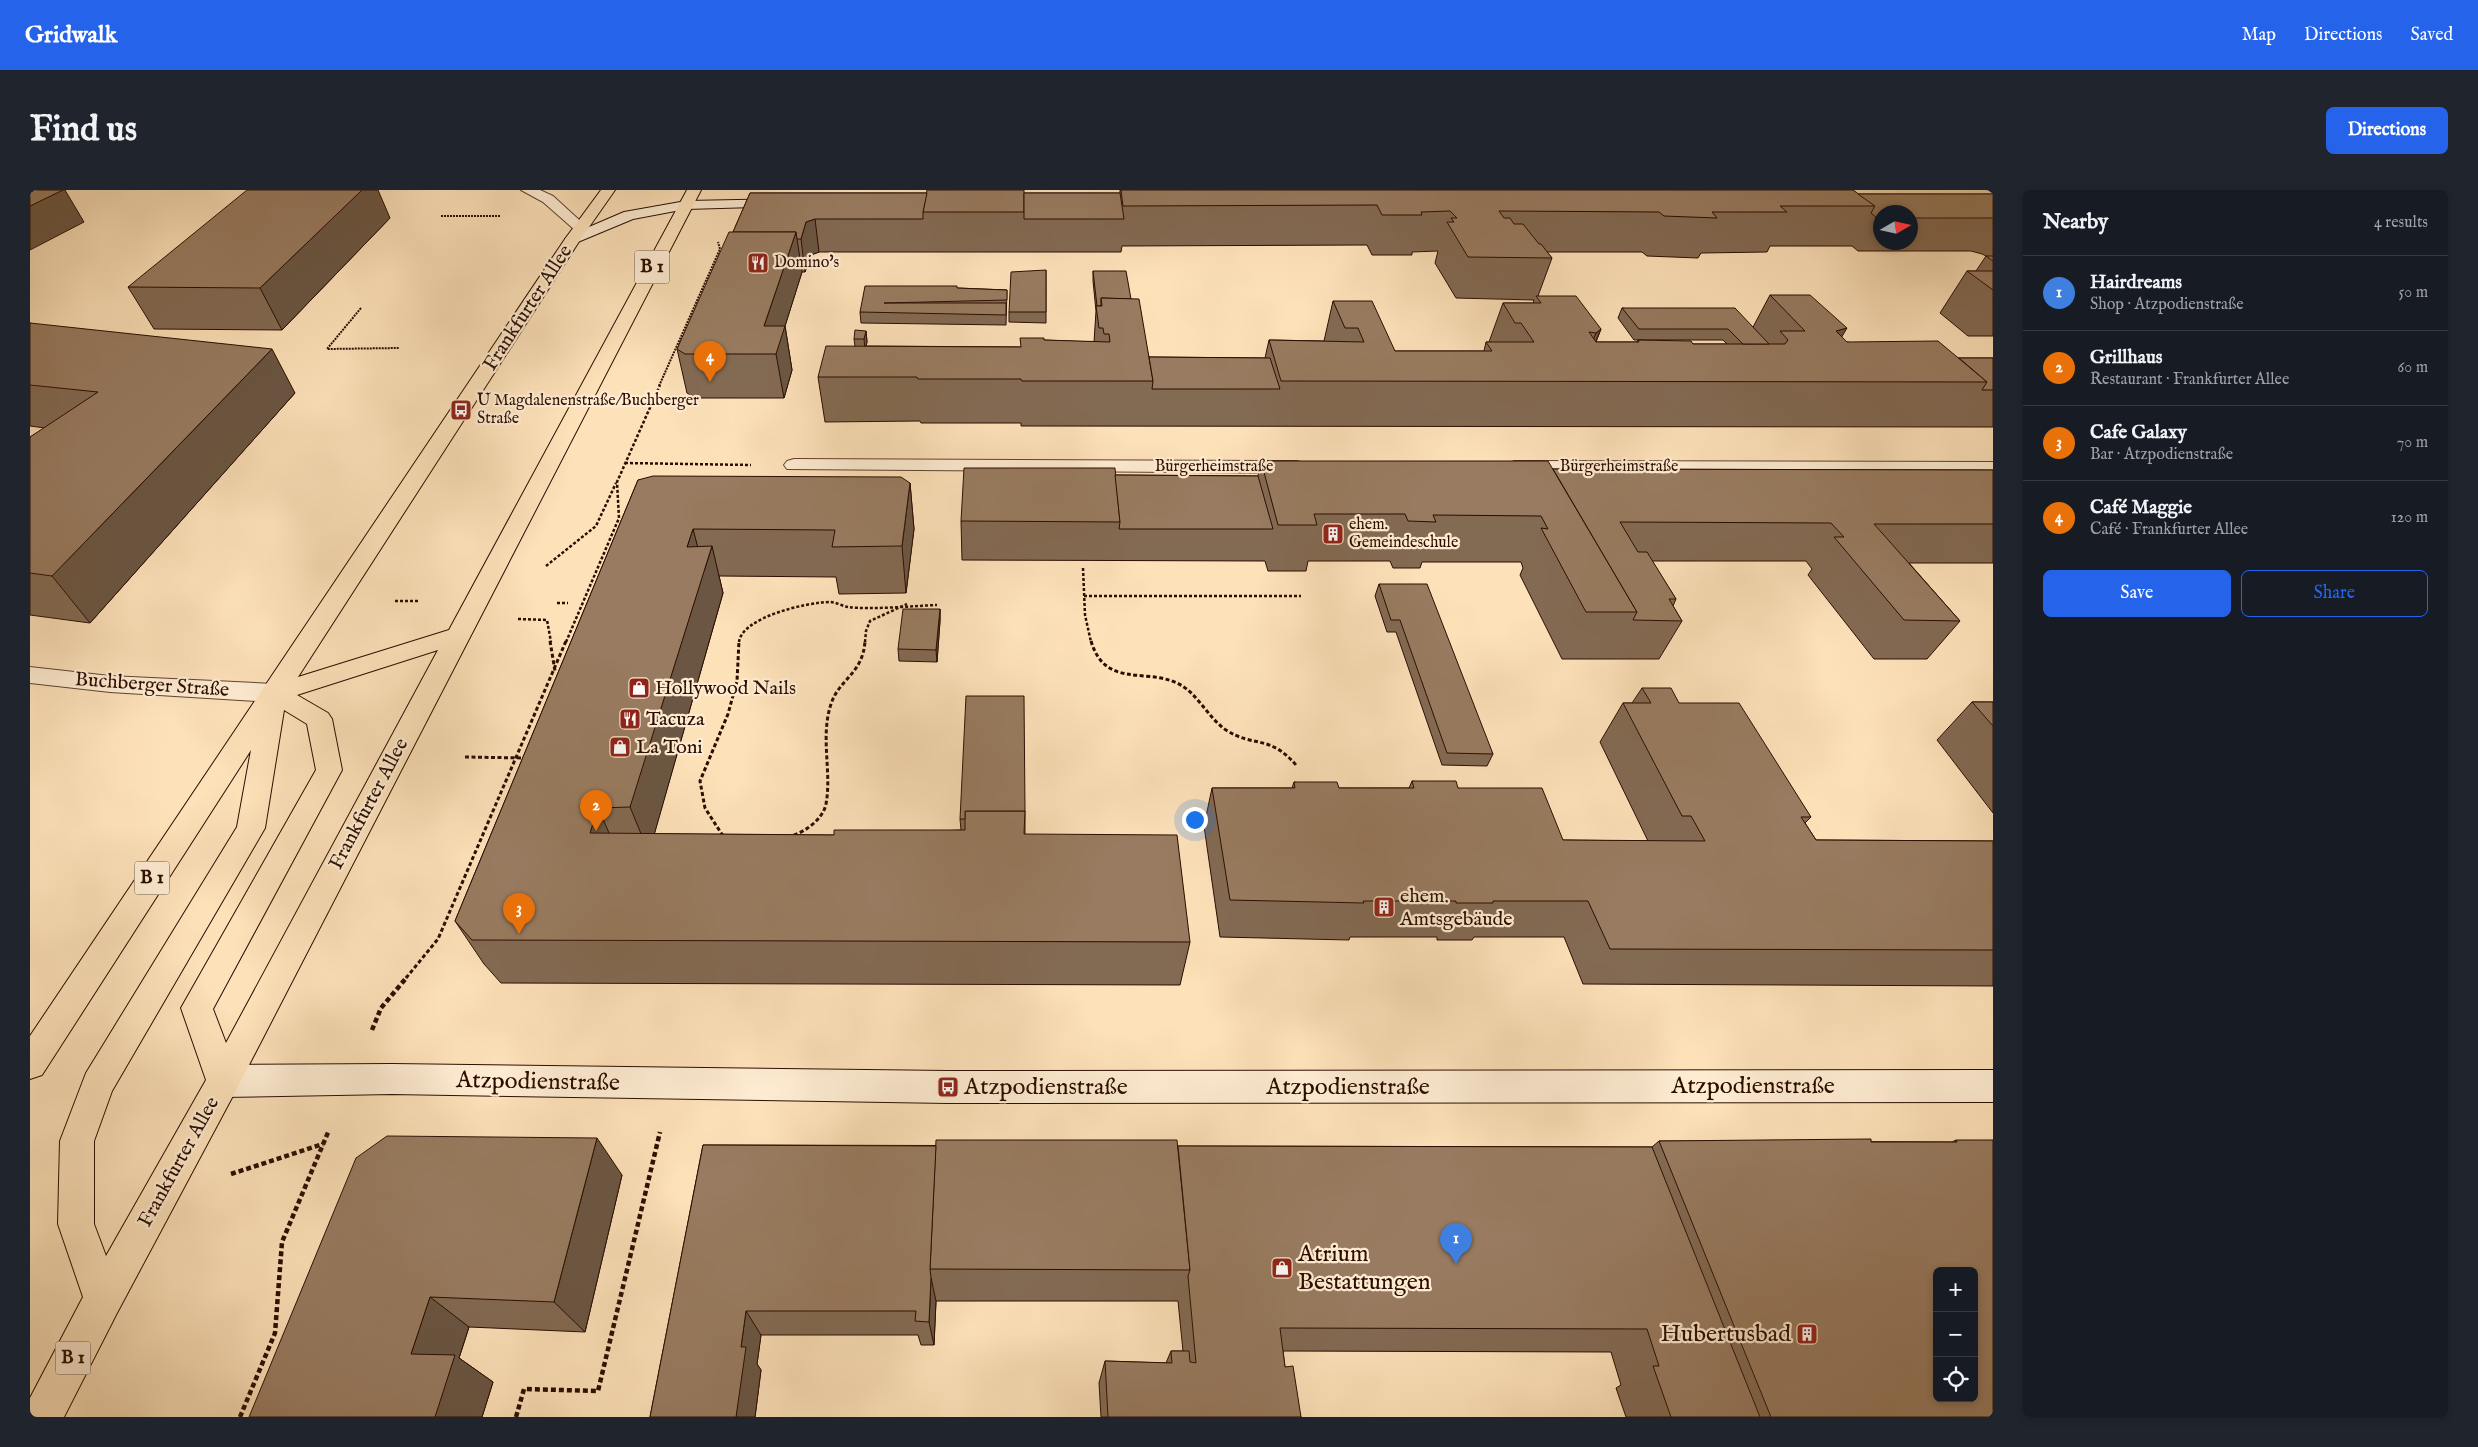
<!DOCTYPE html>
<html lang="en">
<head>
<meta charset="utf-8">
<style>
	body { margin:0; font-family:"IM FELL English",serif; background:#20242c; color:#f1f3f6 }
	.controls { position:absolute; right:15px; bottom:15px; display:grid; overflow:hidden; border-radius:8px; box-shadow:0 2px 8px #0003 }
	.controls button { width:45px; height:45px; display:grid; place-items:center; padding:0; border:0; border-bottom:1px solid #363941; background:#171b24; color:#f1f3f6; font:25px sans-serif }
	.compass { position:absolute; left:1843px; top:15px; width:45px; height:45px; border-radius:50%; background:#171b24; box-shadow:0 2px 8px #0003; rotate:81deg }
	.you { position:absolute; left:1164px; top:629px; width:18px; height:18px; margin:-12px; border:4px solid #fff; border-radius:50%; background:#1a73e8; box-shadow:0 0 0 8px #1a73e833 }
	.badge { display:grid; place-items:center; width:32px; height:32px; border-radius:50%; background:#2563eb; color:#fff; font-size:16px; font-weight:700 }
	.pin { position:absolute; translate:-50% -41px; filter:drop-shadow(0 1px 2px #0008) }
	.pin::after { content:''; position:absolute; top:26px; width:18px; height:15px; background:inherit; clip-path:polygon(0 0,100% 0,50% 100%) }
	.list { margin:0; padding:0; list-style:none }
	h2 { display:flex; justify-content:space-between; align-items:center; height:65px; margin:0; padding:0 20px; font-size:21px }
	h2 small { font-size:16px; font-weight:400; color:#9ea1a6 }
	.list li { display:grid; grid-template-columns:32px 1fr auto; gap:15px; align-items:center; box-sizing:border-box; height:75px; padding:0 20px; border-top:1px solid #363941 }
	.list b { display:block; font-size:19px; white-space:nowrap }
	.list p { margin:0; font-size:16px; white-space:nowrap; color:#9ea1a6 }
	.list em { font-size:16px; font-style:normal; color:#9ea1a6 }
	.actions { display:flex; gap:10px; padding:15px 20px }
	.actions a { flex:1; padding:11px 0; border:1px solid #2563eb; border-radius:8px; text-align:center; font-size:18px; color:#2563eb }
	.actions .main { background:#2563eb; color:#fff }
	.icon { flex:none; width:28px; height:28px; fill:none; stroke:currentColor; stroke-width:2; stroke-linecap:round; stroke-linejoin:round }
	.map { position:relative; flex:none; width:1963px; height:1227px; overflow:hidden; border-radius:8px }
	header { display:flex; align-items:center; gap:30px; box-sizing:border-box; height:70px; padding:0 25px; background:#2563eb; color:#fff }
	header strong { font-size:24px }
	nav { display:flex; gap:28px; margin-inline-start:auto; font-size:18px }
	.intro { display:flex; align-items:center; justify-content:space-between; box-sizing:border-box; height:120px; padding:0 30px }
	h1 { margin:0; font-size:35px }
	.button { padding:12px 22px; border-radius:8px; background:#2563eb; color:#fff; font-size:18px; font-weight:700 }
	main { display:flex; gap:30px; padding:0 30px }
	aside { flex:1; background:#171b24; border-radius:8px; box-shadow:0 2px 8px #0003 }
	.map>svg:first-child { display:block }
</style>
</head>
<body>
<header>
<strong>Gridwalk</strong>
<nav><a>Map</a><a>Directions</a><a>Saved</a></nav>
</header>
<div class="intro"><h1>Find us</h1><a class="button">Directions</a></div>
<main>
<div class="map">
<svg width="1963" height="1227" viewBox="0 0 1963 1227">
	<rect width="100%" height="100%" fill="#fde1b9"/>
	<filter id="stains"><feTurbulence type="fractalNoise" baseFrequency=".004" numOctaves="4"/><feColorMatrix values="0 0 0 0 .2 0 0 0 0 .09 0 0 0 0 .02 0 0 0 .5 -.17"/></filter>
	<radialGradient id="worn" r=".72"><stop offset=".6" stop-color="#630" stop-opacity="0"/><stop offset="1" stop-color="#630" stop-opacity=".3"/></radialGradient>
	<g fill="none" stroke-linecap="round" stroke-linejoin="round">
		<g stroke="#60422e" stroke-width="2">
			<g id="street">
				<path d="M491,0H510L523,6L558,38L556,41H546L513,12Z"/>
				<path d="M764,269L1267,271L1274,273L1277,277L1274,281L1267,283L757,279L754,275L757,271Z"/>
				<path d="M1485,271L1963,272V284L1478,281L1475,277L1478,273Z"/>
				<path d="M0,477L80,486L244,494L253,497L257,503L253,509L244,512L80,502L0,493Z"/>
			</g>
		</g>
		<g stroke="#2b0d00" stroke-width="2">
			<g id="secondary">
				<path d="M753,9L760,13L758,16L656,19L603,29L543,54L535,49L538,46L594,22L656,11Z"/>
				<path d="M362,874L918,881L1963,880V912L918,913L362,904L193,907L181,902L176,891L181,880L193,875Z"/>
			</g>
		</g>
		<g stroke="#2b0d00" stroke-width="2">
			<path id="primary" d="M571,0H585L550,50L268,487L419,440L657,0H671L205,902L87,1123L34,1227H0V1208L53,1107L28,1034L30,951L56,883L207,637L221,560L12,885L0,889V846L535,49ZM408,460L196,853L183,819L312,580L302,529L298,523L267,505ZM254,520L277,534L286,580L151,818L176,890L76,1066L64,1034V951L82,901L235,638Z"/>
		</g>
		<g stroke="#2b0d00" stroke-width="2" stroke-dasharray="2 1" stroke-linecap="butt">
			<path d="M411,26H470"/>
			<path d="M331,118L297,159L369,158"/>
			<path d="M629,196L690,59L688,52"/>
		</g>
		<g stroke="#2b0d00" stroke-width="2.5" stroke-dasharray="3 2" stroke-linecap="butt">
			<path d="M595,273L721,275"/>
			<path d="M516,376L566,336L586,293"/>
			<path d="M1053,378L1055,425L1061,452"/>
			<path d="M1054,406H1271"/>
			<path d="M365,411H390"/>
			<path d="M527,413H538"/>
			<path d="M488,429L517,430L521,452"/>
			<path d="M536,452L589,328L587,292L630,195"/>
			<path d="M709,452C712,427 778,412 800,412C806,412 812,416 818,417C842,420 882,416 907,415"/>
			<path d="M835,452L836,441L840,431L877,414"/>
		</g>
		<g stroke="#2b0d00" stroke-width="3" stroke-dasharray="4 2.5" stroke-linecap="butt">
			<path d="M520,451L525,481"/>
			<path d="M1061,451C1075,498 1114,478 1147,493C1168,503 1177,527 1196,540C1224,558 1239,544 1266,575"/>
			<path d="M435,567L495,568"/>
			<path d="M764,645C776,641 793,629 796,614C802,582 790,547 801,514C809,489 833,484 835,451"/>
			<path d="M693,646L675,618L670,591L698,524L707,491L709,451"/>
			<path d="M376,788L408,749L536,451"/>
		</g>
		<g stroke="#2b0d00" stroke-width="4.5" stroke-dasharray="5 3" stroke-linecap="butt">
			<path d="M342,840L351,818L377,787"/>
			<path d="M201,984L293,954"/>
			<path d="M210,1227L245,1143L252,1052L299,940"/>
			<path d="M486,1227L494,1199L568,1201L630,942"/>
		</g>
		<use href="#street" fill="#feecd2" fill-rule="evenodd"/>
		<use href="#secondary" fill="#feecd2" fill-rule="evenodd"/>
		<use href="#primary" fill="#fde1b9" fill-rule="evenodd"/>
	</g>
	<g fill="#836a53" stroke="#2b0d00" fill-rule="evenodd">
		<path d="M1090,0H1823L1828,4H1963V146H1938L1910,123L1937,81H1946L1956,66L1952,64L1941,61H1828L1822,56H1740L1737,62L1671,63L1668,68L1617,66L1612,62H1517L1522,68L1508,106L1571,139L1566,152H1607L1608,150L1663,154H1697L1693,150H1604L1588,128L1592,118L1723,137L1740,105L1812,147L1817,152L1929,168H1963V237L991,236V233H891L890,231L795,232L788,187L825,156L824,149L836,141L837,152L836,156L990,157L1014,150L1064,152L1066,121L1063,91V81L1101,109L1119,167L1235,168L1239,150L1294,151L1303,111L1365,161H1454L1456,152H1459L1473,113H1503L1504,110L1426,108L1405,73L1408,61L1382,62V65H1342L1337,55L1092,56L1091,62H789L781,65L775,82H772L755,136L762,180L754,208H666L657,203L647,159L703,42L720,3H1090ZM1850,22H1880V52H1850Z"/>
		<path d="M360,28L252,140L124,139L98,97Z"/>
		<path d="M1016,80V133L979,132V122Z"/>
		<path d="M927,98L977,100L976,135L831,133L830,122Z"/>
		<path d="M0,133L265,203L60,433L0,425V247L15,238L0,236Z"/>
		<path d="M1231,271L1523,279L1963,280V373H1879L1930,431L1897,469H1844L1778,385L1782,379L1776,371H1622L1646,409L1643,416L1652,431L1629,469H1532L1490,385L1493,378L1491,372H1392L1390,378H1363L1360,371H1278L1276,381H1238L1235,371L932,370L931,331L1085,285L1228,286Z"/>
		<path d="M608,290L880,293L884,339L876,403L809,404L806,387L689,386L693,403L624,644L804,645L931,640L930,629L995,621V644L1160,752L1150,795L471,793L454,774L425,731Z"/>
		<path d="M1349,394L1463,564L1457,576L1412,575L1366,442H1357L1345,406Z"/>
		<path d="M910,419V431L907,472L869,471L868,459Z"/>
		<path d="M1612,498L1649,513L1781,627L1775,633L1786,650L1963,651V796L1553,794L1534,747H1444L1442,750H1407V747H1320L1319,750L1190,747L1174,636L1182,598H1262L1264,592L1309,598H1379L1382,591L1428,598L1533,650L1618,651L1570,552L1593,513H1602Z"/>
		<path d="M1942,512H1963V623L1907,550Z"/>
		<path d="M1926,950L1963,1227H1596L1586,1198L1591,1195L1581,1162L1253,1161L1255,1177L1271,1227H1071L1069,1193L1075,1171L1136,1173L1141,1161H1153L1148,1111H906L904,1155H891L888,1145H731L727,1174L731,1180L725,1227H620L673,955L1622,957L1629,951L1922,952Z"/>
		<path d="M326,968L592,985L555,1142L439,1137L429,1168L463,1192L452,1227Z"/>
	</g>
	<g fill="#6a5643" stroke="#2b0d00">
		<path d="M33,0H35L54,32L0,60V16Z"/>
		<path d="M332,0H348L360,28L252,140L230,98Z"/>
		<path d="M785,29L789,62L781,65L775,82L771,49L776,32Z"/>
		<path d="M766,42L772,82L755,136L762,180L754,208L746,164L734,136Z"/>
		<path d="M1817,138L1791,182L1806,141Z"/>
		<path d="M1571,139L1553,182L1548,186L1566,143Z"/>
		<path d="M836,141L837,152L835,160L834,149Z"/>
		<path d="M242,159L265,203L60,433L22,386Z"/>
		<path d="M880,293L884,339L876,403L872,356Z"/>
		<path d="M663,339L674,381L682,356L693,403L619,663L600,617L657,357Z"/>
		<path d="M910,419V431L907,472L906,460Z"/>
		<path d="M568,618L588,663L560,643Z"/>
		<path d="M567,948L592,985L555,1142L524,1112Z"/>
		<path d="M901,1088L906,1111L904,1155L899,1132Z"/>
		<path d="M400,1107L439,1137L429,1168L463,1192L452,1227H405L381,1164Z"/>
		<path d="M716,1121L731,1145L727,1174L731,1180L725,1227H706L711,1157Z"/>
	</g>
	<g fill="#987b60" stroke="#2b0d00" fill-rule="evenodd">
		<path d="M0,0H33L0,16Z"/>
		<path d="M217,0H332L230,98L98,97Z"/>
		<path d="M897,0H994V22H893Z"/>
		<path d="M1091,0H1823L1845,16H1750L1757,22H1682L1687,28L1634,26L1629,22L1469,21L1474,28H1480L1484,34H1493L1509,54H1511L1522,68L1438,67L1417,32H1424L1421,28H1427L1420,21L1391,22L1392,25H1352L1347,15L1093,16Z"/>
		<path d="M720,3H897L893,22V29H785L776,32L771,49H767L766,42H703Z"/>
		<path d="M994,3H1090L1094,29H994Z"/>
		<path d="M1828,4H1963V28H1880V22H1850V28H1847L1841,23L1845,16Z"/>
		<path d="M699,42H766L734,136H755L746,164H655L647,159Z"/>
		<path d="M1956,66H1963V71Z"/>
		<path d="M1016,80V122H979L981,82Z"/>
		<path d="M1063,81H1096L1101,109L1071,108V116H1067Z"/>
		<path d="M1937,81H1963V100Z"/>
		<path d="M835,96H927V98L977,100V110L854,113H976V125L830,122Z"/>
		<path d="M1740,105H1780L1817,138L1806,141L1817,152L1908,151L1957,192L1251,191L1239,150L1334,152L1328,138H1315L1303,111H1342L1365,161H1462L1456,152H1504L1491,133H1485L1473,113H1511L1506,106H1546L1571,139L1566,143L1559,142L1566,152H1609L1608,150L1661,151L1663,154H1755L1758,150L1750,141H1775Z"/>
		<path d="M1071,108L1109,109L1123,191H992L991,189H888L887,187H788L796,156L991,157L990,148H1014V150L1080,152L1079,144H1074L1073,138H1069L1066,116H1072Z"/>
		<path d="M1592,118H1705L1739,154H1713L1698,139H1609Z"/>
		<path d="M0,133L242,159L22,386L0,383V247L68,202L0,195Z"/>
		<path d="M825,140L836,141L834,149H824Z"/>
		<path d="M1119,167L1240,168L1250,199H1122L1123,191Z"/>
		<path d="M1929,168H1963V200H1952L1957,192Z"/>
		<path d="M1231,271H1518L1607,422H1556L1511,338L1518,339L1511,326L1403,325L1406,332L1378,331L1375,324H1284L1287,335H1248Z"/>
		<path d="M934,278H1085L1090,332L931,331Z"/>
		<path d="M1523,279L1963,280V334H1844L1930,431L1874,430L1804,347H1814L1801,333L1590,332L1608,362H1617L1646,409H1639L1652,431L1603,430L1607,422Z"/>
		<path d="M1085,285L1228,286L1243,339H1089L1090,332Z"/>
		<path d="M623,286L871,287L880,293L872,356L802,357L805,340L663,339L657,357L682,356L600,617L568,618L560,643L804,645V640H935V621H995L994,644L1147,645L1160,752L442,750L425,731L608,290Z"/>
		<path d="M1349,394H1397L1463,564L1417,563L1370,430H1361Z"/>
		<path d="M873,419H910L906,460L868,459Z"/>
		<path d="M1612,498H1641L1649,513H1709L1781,627H1771L1786,650L1963,651V760L1580,759L1558,711H1463V713H1426V711H1333L1334,713L1200,710L1182,598H1265L1264,592H1307L1309,598H1384L1382,591H1426L1428,598H1512L1533,650L1675,651L1661,626H1652L1593,513H1621Z"/>
		<path d="M936,506H994L995,621H935V629H930Z"/>
		<path d="M1942,512H1963V536Z"/>
		<path d="M357,946L567,948L524,1112L400,1107L381,1164L425,1165L405,1227H219L326,968Z"/>
		<path d="M1841,949V952H1927L1926,950H1963V1227H1741L1629,951ZM1907,1081H1944V1208H1907Z"/>
		<path d="M906,950H1147L1160,1080L900,1079Z"/>
		<path d="M673,955L906,956L900,1079L901,1088L899,1132L885,1131L886,1121H716L711,1157H716L706,1227H620Z"/>
		<path d="M1148,956L1622,957L1730,1227H1641L1623,1176H1629L1617,1139L1250,1138L1255,1177L1263,1176L1271,1227H1078L1075,1171L1142,1173L1141,1161H1159L1160,1172L1166,1173L1158,1086L1160,1080Z"/>
	</g>
	<defs>
		<g id="restaurant-square" transform="scale(1.125)"><rect x="-9" y="-9" width="18" height="18" rx="4" fill="#8f2418" stroke="#feecd2"/><path d="M-5-6h1v4h1v-4h1v4h1v-4h1v5L-1.5 .5V6h-2V.5L-5-1ZM5-6V6H3V1.5H1.5Q1.5-4 5-6Z" fill="#fff"/></g>
		<g id="bus-square" transform="scale(1.125)"><rect x="-9" y="-9" width="18" height="18" rx="4" fill="#8f2418" stroke="#feecd2"/><path d="M-5-6H5V4H4V6H2V4H-2V6H-4V4H-5ZM-3.5-4V0h7V-4ZM-3.5 1.2v1.5H-2V1.2ZM2 1.2v1.5H3.5V1.2Z" fill="#fff"/></g>
		<g id="building-square" transform="scale(1.125)"><rect x="-9" y="-9" width="18" height="18" rx="4" fill="#8f2418" stroke="#feecd2"/><path d="M-4-6H4V6H1V3H-1V6H-4ZM-2.5-4.3h1.7v1.8h-1.7ZM.8-4.3h1.7v1.8H.8ZM-2.5-1h1.7V.8h-1.7ZM.8-1h1.7V.8H.8Z" fill="#fff"/></g>
		<g id="shop-square" transform="scale(1.125)"><rect x="-9" y="-9" width="18" height="18" rx="4" fill="#8f2418" stroke="#feecd2"/><path d="M-5-2.5h2.3a2.7 3.5 0 0 1 5.4 0H5L5.5 6h-11ZM-1.5-2.5h3a1.5 2.3 0 0 0-3 0Z" fill="#fff"/></g>
	</defs>
	<g fill-rule="evenodd">
		<use href="#restaurant-square" x="728" y="73"/>
		<use href="#bus-square" x="431" y="220"/>
		<use href="#building-square" x="1303" y="344"/>
		<use href="#shop-square" x="609" y="498"/>
		<use href="#restaurant-square" x="600" y="529"/>
		<use href="#shop-square" x="590" y="557"/>
		<use href="#building-square" x="1354" y="717"/>
		<use href="#bus-square" x="918" y="897"/>
		<use href="#shop-square" x="1252" y="1078"/>
		<use href="#building-square" x="1777" y="1144"/>
	</g>
	<g text-anchor="middle" dominant-baseline="central" stroke-width="4.5" stroke-linejoin="round" paint-order="stroke">
		<g font-size="16" fill="#2b0d00" stroke="#feecd2" text-anchor="start">
			<text x="744" y="73">Domino's</text>
			<text x="447" y="211">U Magdalenenstraße/Buchberger<tspan x="447" dy="18">Straße</tspan></text>
			<text x="1319" y="335">ehem.<tspan x="1319" dy="18">Gemeindeschule</tspan></text>
		</g>
		<g font-size="16" fill="#2b0d00" stroke="#feecd2">
			<text x="1184" y="277">Bürgerheimstraße</text>
			<text x="1589" y="277">Bürgerheimstraße</text>
		</g>
		<g fill="#feecd2" stroke="#6a503f" stroke-width="1">
			<rect x="604.5" y="60.5" width="35" height="33" rx="4"/>
			<rect x="104.5" y="671.5" width="35" height="33" rx="4"/>
			<rect x="25.5" y="1151.5" width="35" height="33" rx="4"/>
		</g>
		<g font-size="19" font-weight="bold" fill="#2b0d00">
			<text x="622" y="77">B 1</text>
			<text x="122" y="688">B 1</text>
			<text x="43" y="1168">B 1</text>
		</g>
		<g font-size="20" fill="#2b0d00" stroke="#feecd2">
			<text transform="translate(498 118) rotate(-57)">Frankfurter Allee</text>
			<text transform="translate(122 495) rotate(4)">Buchberger Straße</text>
			<text transform="translate(339 614) rotate(-62)">Frankfurter Allee</text>
			<text transform="translate(149 972) rotate(-61)">Frankfurter Allee</text>
		</g>
		<g font-size="20" fill="#2b0d00" stroke="#feecd2" text-anchor="start">
			<text x="625" y="498">Hollywood Nails</text>
			<text x="616" y="529">Tacuza</text>
			<text x="606" y="557">La Toni</text>
			<text x="1370" y="706">ehem.<tspan x="1370" dy="23">Amtsgebäude</tspan></text>
		</g>
		<g font-size="24" fill="#2b0d00" stroke="#feecd2">
			<text transform="translate(508 892) rotate(1)">Atzpodienstraße</text>
			<text x="1723" y="896">Atzpodienstraße</text>
			<text x="1318" y="897">Atzpodienstraße</text>
		</g>
		<g font-size="24" fill="#2b0d00" stroke="#feecd2" text-anchor="start">
			<text x="934" y="897">Atzpodienstraße</text>
			<text x="1268" y="1064">Atrium<tspan x="1268" dy="28">Bestattungen</tspan></text>
			<text x="1761" y="1144" text-anchor="end">Hubertusbad</text>
		</g>
	</g>
	<rect width="100%" height="100%" filter="url(#stains)"/>
	<rect width="100%" height="100%" fill="url(#worn)"/>
</svg>
<div class="controls">
<button>+</button>
<button>−</button>
<button><svg class="icon" aria-label="locate" viewBox="0 0 24 24"><circle cx="12" cy="12" r="6"/><path d="M12 2v4M12 18v4M2 12h4M18 12h4"/></svg></button>
</div>
<svg class="compass" viewBox="-18 -18 36 36"><path d="M0-13l5 13h-10z" fill="#e53935"/><path d="M0 13l5-13h-10z" fill="#9ea1a6"/></svg>
<div class="you"></div>
<div class="pin badge" style="left:1426px;top:1074px;background:#3f7fe0">1</div>
<div class="pin badge" style="left:566px;top:641px;background:#e8710a">2</div>
<div class="pin badge" style="left:489px;top:744px;background:#e8710a">3</div>
<div class="pin badge" style="left:680px;top:192px;background:#e8710a">4</div>
</div>
<aside>
<h2>Nearby<small>4 results</small></h2>
<ul class="list">
<li><span class="badge" style="background:#3f7fe0">1</span><div><b>Hairdreams</b><p>Shop · Atzpodienstraße</p></div><em>50 m</em></li>
<li><span class="badge" style="background:#e8710a">2</span><div><b>Grillhaus</b><p>Restaurant · Frankfurter Allee</p></div><em>60 m</em></li>
<li><span class="badge" style="background:#e8710a">3</span><div><b>Cafe Galaxy</b><p>Bar · Atzpodienstraße</p></div><em>70 m</em></li>
<li><span class="badge" style="background:#e8710a">4</span><div><b>Café Maggie</b><p>Café · Frankfurter Allee</p></div><em>120 m</em></li>
</ul>
<div class="actions"><a class="main">Save</a><a>Share</a></div>
</aside>
</main>
</body>
</html>
